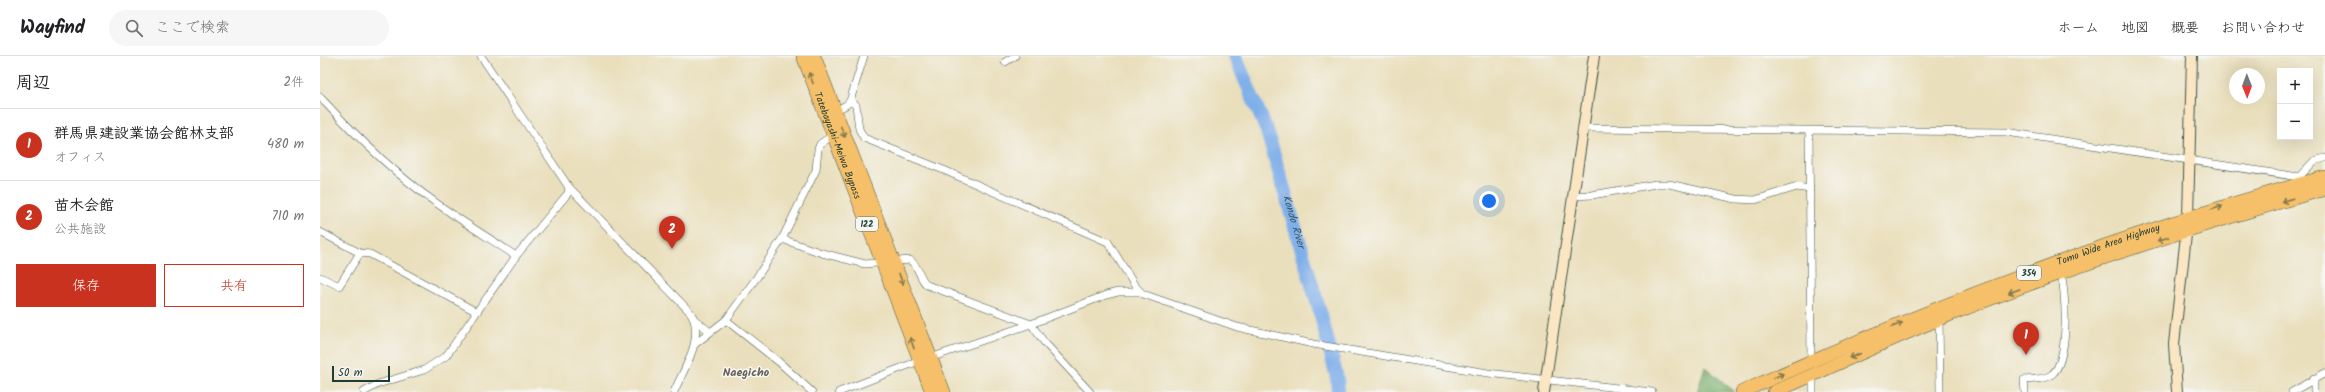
<!DOCTYPE html>
<html lang="ja">
<head>
<meta charset="utf-8">
<style>
	body { margin:0; font-family:Kalam,"Klee One",sans-serif; background:#f6f6f6; color:#202124 }
	.controls { position:absolute; right:12px; top:12px; display:grid; overflow:hidden; border-radius:0px; box-shadow:0 4px 16px #0002 }
	.controls button { width:36px; height:36px; display:grid; place-items:center; padding:0; border:0; border-bottom:1px solid #e0e0e0; background:#fff; color:#202124; font:20px sans-serif }
	.compass { position:absolute; left:1909px; top:12px; width:36px; height:36px; border-radius:50%; background:#fff; box-shadow:0 4px 16px #0002; rotate:179deg }
	.scale { position:absolute; left:12px; bottom:10px; width:58px; box-sizing:border-box; padding-left:4px; border:2px solid #1f3d34; border-top:0; font-size:11px; line-height:14px; white-space:nowrap; color:#1f3d34; -webkit-text-stroke:3px #f6f6f2; paint-order:stroke }
	.you { position:absolute; left:1169px; top:145px; width:14px; height:14px; margin:-10px; border:3px solid #fff; border-radius:50%; background:#1a73e8; box-shadow:0 0 0 6px #1a73e833 }
	.badge { display:grid; place-items:center; width:26px; height:26px; border-radius:50%; background:#c8321e; color:#fff; font-size:13px; font-weight:700 }
	.pin { position:absolute; translate:-50% -33px; filter:drop-shadow(0 1px 2px #0008) }
	.pin::after { content:''; position:absolute; top:21px; width:14px; height:12px; background:inherit; clip-path:polygon(0 0,100% 0,50% 100%) }
	.list { margin:0; padding:0; list-style:none }
	h2 { display:flex; justify-content:space-between; align-items:center; height:52px; margin:0; padding:0 16px; font-size:17px }
	h2 small { font-size:13px; font-weight:400; color:#757577 }
	.list li { display:grid; grid-template-columns:26px 1fr auto; gap:12px; align-items:center; box-sizing:border-box; height:72px; padding:0 16px; border-top:1px solid #e0e0e0 }
	.list b { display:block; font-size:15px; white-space:nowrap }
	.list p { margin:0; font-size:13px; white-space:nowrap; color:#757577 }
	.list em { font-size:13px; font-style:normal; color:#757577 }
	.actions { display:flex; gap:8px; padding:12px 16px }
	.actions a { flex:1; padding:9px 0; border:1px solid #c8321e; border-radius:0px; text-align:center; font-size:14px; color:#c8321e }
	.actions .main { background:#c8321e; color:#fff }
	.icon { flex:none; width:22px; height:22px; fill:none; stroke:currentColor; stroke-width:2; stroke-linecap:round; stroke-linejoin:round }
	.map { position:relative; flex:none; width:2005px; height:336px; overflow:hidden }
	header { display:flex; align-items:center; gap:24px; box-sizing:border-box; height:56px; padding:0 20px; background:#fff; border-bottom:1px solid #e0e0e0 }
	header strong { font-size:19px }
	nav { display:flex; gap:22px; margin-inline-start:auto; font-size:14px }
	.search { width:280px; height:36px; background:#f6f6f6; display:flex; align-items:center; gap:10px; box-sizing:border-box; padding:0 14px; border-radius:22px; color:#757577; font-size:15px }
	main { display:flex }
	aside { flex:1; background:#fff }
	.map>svg:first-child { display:block }
</style>
</head>
<body>
<header>
<strong>Wayfind</strong>
<div class="search"><svg class="icon" aria-label="search" viewBox="0 0 24 24"><circle cx="10" cy="10" r="6"/><path d="M15 15l6 6"/></svg>ここで検索</div>
<nav><a>ホーム</a><a>地図</a><a>概要</a><a>お問い合わせ</a></nav>
</header>
<main>
<aside>
<h2>周辺<small>2件</small></h2>
<ul class="list">
<li><span class="badge">1</span><div><b>群馬県建設業協会館林支部</b><p>オフィス</p></div><em>480 m</em></li>
<li><span class="badge">2</span><div><b>苗木会館</b><p>公共施設</p></div><em>710 m</em></li>
</ul>
<div class="actions"><a class="main">保存</a><a>共有</a></div>
</aside>
<div class="map">
<svg width="2005" height="336" viewBox="0 0 2005 336">
	<rect width="100%" height="100%" fill="#f6f6f2"/>
	<filter id="ink" filterUnits="userSpaceOnUse"><feTurbulence type="fractalNoise" baseFrequency=".025" numOctaves="2"/><feDisplacementMap in="SourceGraphic" scale="8" xChannelSelector="R" yChannelSelector="G"/><feConvolveMatrix kernelMatrix="1 2 1 2 8 2 1 2 1" color-interpolation-filters="sRGB"/></filter>
	<filter id="wash" filterUnits="userSpaceOnUse"><feTurbulence type="fractalNoise" baseFrequency=".012" numOctaves="4" result="noise"/><feDisplacementMap in="SourceGraphic" scale="16" xChannelSelector="R" yChannelSelector="G"/><feGaussianBlur stdDeviation="0.9" result="paint"/><feColorMatrix in="noise" values="0 0 0 0 0 0 0 0 0 0 0 0 0 0 0 0 0 1.4 0 .05"/><feComposite in="paint" operator="in"/></filter>
	<g filter="url(#wash)">
		<rect width="100%" height="100%" fill="#eadfbc"/>
		<path fill="#77ad6a" stroke="#4b754f" d="M1385,311L1415,336H1377Z"/>
		<g fill="none" stroke-linecap="round" stroke-linejoin="round">
			<path stroke="#7fafea" stroke-width="14" id="s1" d="M915,0L947,75L1002,263L1017,322L1018,336"/>
		</g>
	</g>
	<g filter="url(#ink)">
		<g fill="none" stroke-linecap="round" stroke-linejoin="round">
			<g stroke="#3d5548" stroke-width="8">
				<g id="street">
					<path d="M161,0L248,130L371,257C385,283 364,312 354,336"/>
					<path d="M685,6L695,0"/>
					<path d="M0,41C35,79 72,116 115,146C141,165 169,182 196,200"/>
					<path d="M530,45L536,49L539,73L544,82L626,115L788,186L815,230L823,238L917,271L993,288L1168,317L1332,336"/>
					<path d="M515,55L526,49L530,45L544,0"/>
					<path d="M1264,72L1686,76L1979,121L1994,105L2005,102"/>
					<path d="M1489,75L1491,305"/>
					<path d="M1253,140L1272,139L1336,128H1349L1416,143L1435,144L1477,131L1490,133"/>
					<path d="M0,176L40,197L50,198L155,255"/>
					<path d="M462,183L502,197L545,208L590,204C599,210 599,222 607,229L711,268L724,286L770,336"/>
					<path d="M0,221L19,230L40,197"/>
					<path d="M374,263L389,275"/>
					<path d="M1619,263L1620,336"/>
					<path d="M406,264L459,306L492,336"/>
					<path d="M375,288L406,264L437,221L462,183L496,114L498,93L500,88L513,79"/>
					<path d="M610,302L711,268L786,239L798,236H819"/>
					<path d="M44,336L58,328L104,314L126,300L196,200L249,136L248,130"/>
					<path d="M519,336L599,305"/>
					<path d="M1493,336V319"/>
					<path d="M1705,336L1704,324C1711,323 1725,324 1731,319C1750,306 1746,237 1741,218"/>
					<path d="M1972,336L2005,317"/>
					<path d="M1994,336V322"/>
				</g>
			</g>
			<g stroke="#3d5548" stroke-width="12">
				<g id="secondary">
					<path d="M1224,336L1274,0"/>
					<path d="M1857,336L1854,288L1868,161L1872,0"/>
				</g>
			</g>
			<g stroke="#3d5548" stroke-width="14">
				<g id="highway">
					<path id="s2" d="M483,0L612,336"/>
					<path d="M494,0L624,336"/>
					<path id="s3" d="M1422,336C1611,250 1805,176 2005,121"/>
					<path d="M1454,336C1509,312 1564,286 1619,263C1744,212 1875,170 2005,133"/>
				</g>
			</g>
			<use href="#street" stroke="#fff" stroke-width="7"/>
			<use href="#secondary" stroke="#fbe6c4" stroke-width="10"/>
			<use href="#highway" stroke="#f6c06b" stroke-width="13"/>
		</g>
		<defs><path id="oneway-shaft" d="M-6 0H5M1.5-3L5.5 0L1.5 3" fill="none" stroke-width="1.6" stroke-linecap="round" stroke-linejoin="round"/></defs>
		<g stroke="#80784d">
			<use href="#oneway-shaft" transform="translate(491 22) rotate(-111)"/>
			<use href="#oneway-shaft" transform="translate(523 76) rotate(69)"/>
			<use href="#oneway-shaft" transform="translate(1967 144) rotate(164)"/>
			<use href="#oneway-shaft" transform="translate(1897 152) rotate(-17)"/>
			<use href="#oneway-shaft" transform="translate(1843 183) rotate(161)"/>
			<use href="#oneway-shaft" transform="translate(581 223) rotate(70)"/>
			<use href="#oneway-shaft" transform="translate(1694 235) rotate(160)"/>
			<use href="#oneway-shaft" transform="translate(1577 269) rotate(-23)"/>
			<use href="#oneway-shaft" transform="translate(592 287) rotate(-110)"/>
			<use href="#oneway-shaft" transform="translate(1535 300) rotate(156)"/>
			<use href="#oneway-shaft" transform="translate(1458 320) rotate(-25)"/>
		</g>
	</g>
	<g text-anchor="middle" dominant-baseline="central" stroke-width="3" stroke-linejoin="round" paint-order="stroke">
		<g fill="#f6f6f2" stroke="#60746d" stroke-width="1">
			<rect x="536" y="161" width="22" height="14" rx="3"/>
			<rect x="1697" y="210" width="24" height="14" rx="3"/>
		</g>
		<g font-size="9" font-weight="bold" fill="#1f3d34">
			<text x="547" y="168">122</text>
			<text x="1709" y="217">354</text>
		</g>
		<g font-size="10" fill="#1f3d34" stroke="#f6f6f2">
			<text stroke="none"><textPath href="#s2" startOffset="96">Tatebayashi-Meiwa Bypass</textPath></text>
			<text stroke="none"><textPath href="#s3" startOffset="395">Tomo Wide Area Highway</textPath></text>
		</g>
		<g font-size="11" font-style="italic" fill="#375a62" stroke="#f6f6f2">
			<text stroke="none"><textPath href="#s1" startOffset="176">Kondo River</textPath></text>
		</g>
		<g font-size="12" font-weight="bold" fill="#686157" stroke="#f6f6f2">
			<text x="426" y="316">Naegicho</text>
		</g>
	</g>
</svg>
<div class="controls">
<button>+</button>
<button>−</button>
</div>
<svg class="compass" viewBox="-18 -18 36 36"><path d="M0-13l5 13h-10z" fill="#e53935"/><path d="M0 13l5-13h-10z" fill="#757577"/></svg>
<div class="scale">50 m</div>
<div class="you"></div>
<div class="pin badge" style="left:1706px;top:299px">1</div>
<div class="pin badge" style="left:352px;top:193px">2</div>
</div>
</main>
</body>
</html>
